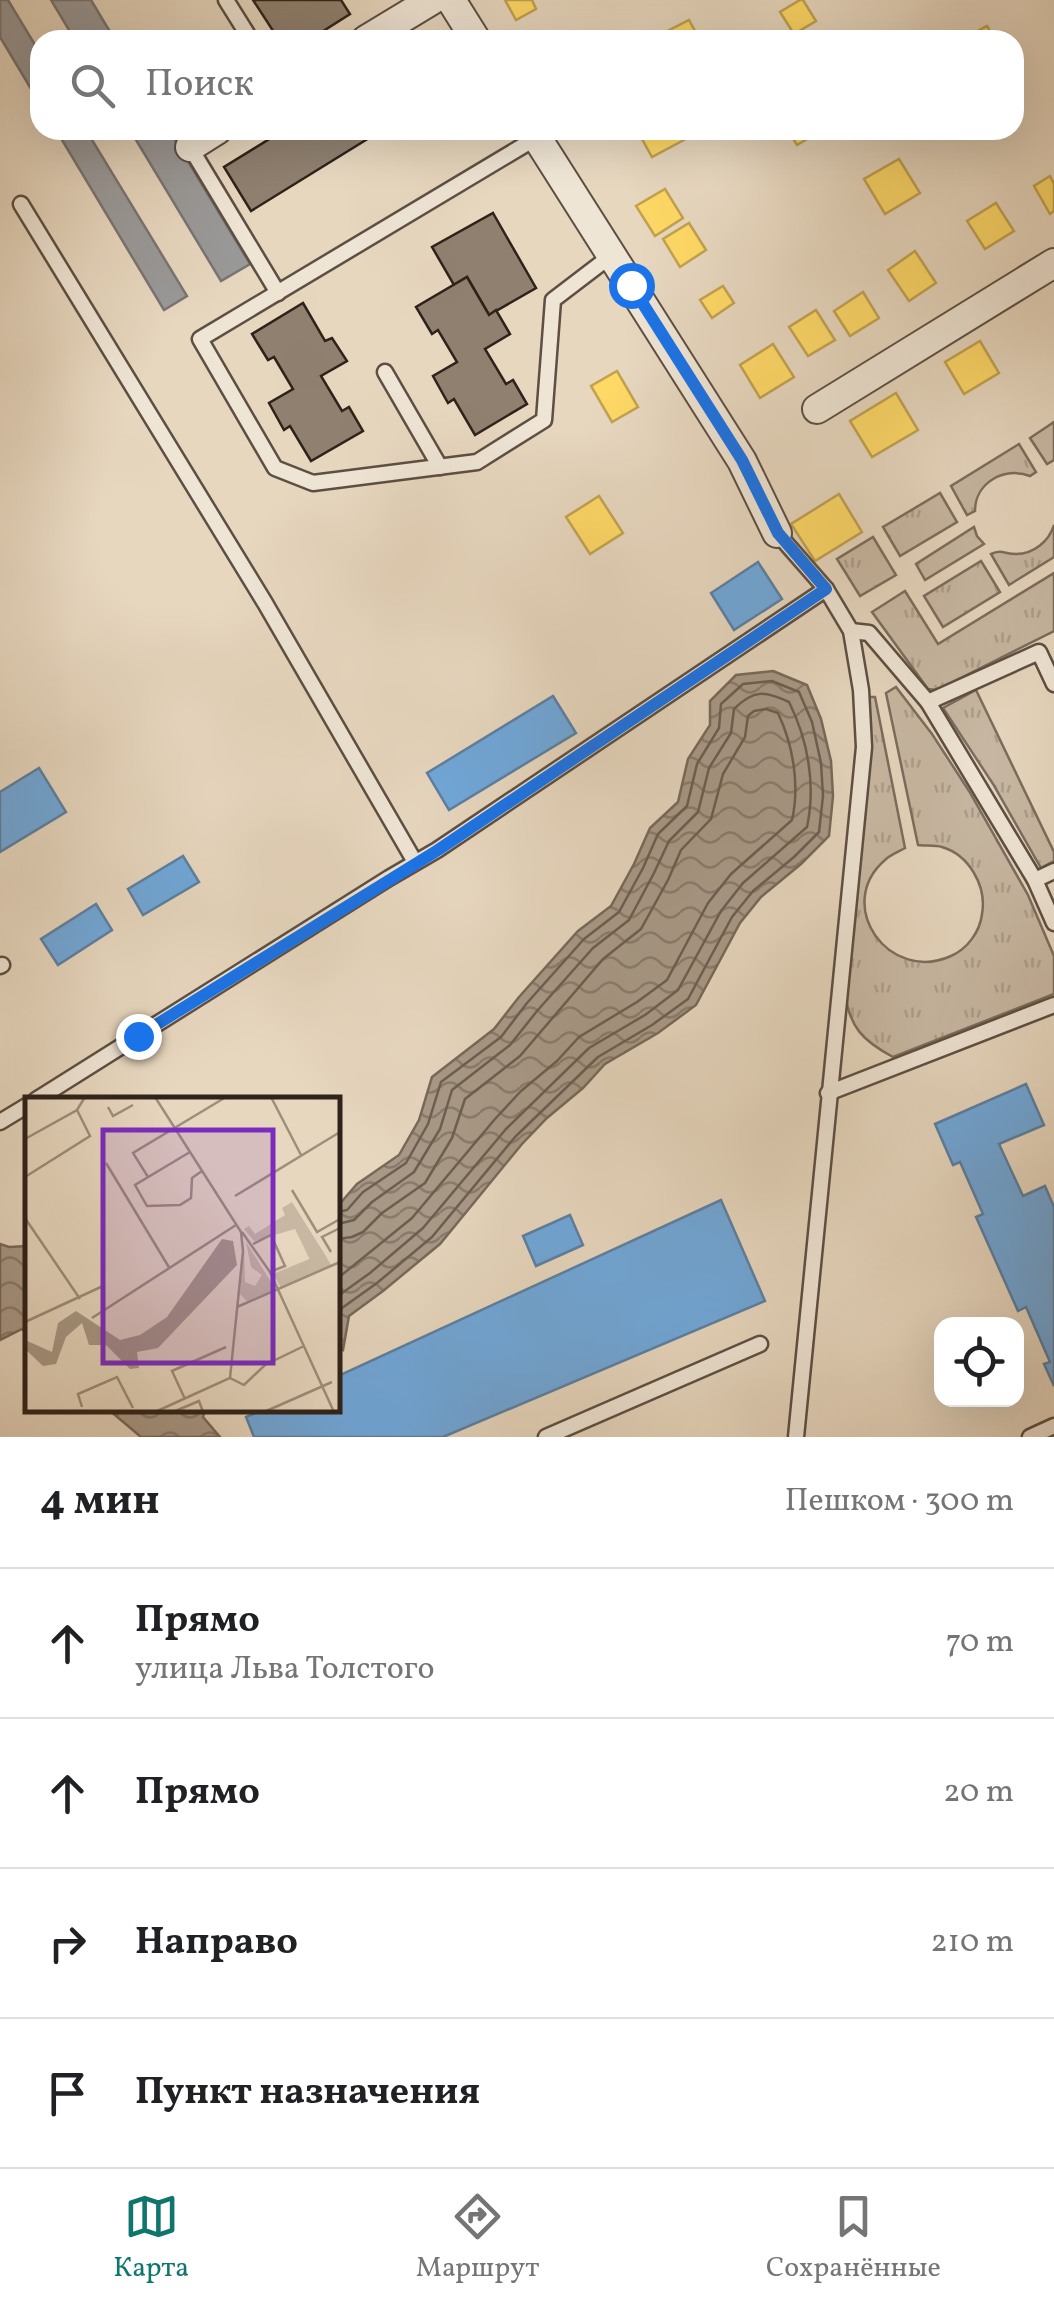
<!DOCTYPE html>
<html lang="ru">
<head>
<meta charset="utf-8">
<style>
	body { margin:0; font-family:Vollkorn,serif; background:#f6f6f6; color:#202124 }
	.controls { position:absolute; right:30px; bottom:30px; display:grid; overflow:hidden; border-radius:20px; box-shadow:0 10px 40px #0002 }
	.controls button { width:90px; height:90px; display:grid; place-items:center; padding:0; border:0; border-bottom:2px solid #e0e0e0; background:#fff; color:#202124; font:50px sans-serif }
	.stop { position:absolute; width:30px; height:30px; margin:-22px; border:8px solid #1a73e8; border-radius:50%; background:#fff }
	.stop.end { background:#1a73e8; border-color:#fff; box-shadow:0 2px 10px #0008 }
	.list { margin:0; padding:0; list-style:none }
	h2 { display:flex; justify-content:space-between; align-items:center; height:130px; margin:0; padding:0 40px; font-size:42px }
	h2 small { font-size:32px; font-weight:400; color:#757577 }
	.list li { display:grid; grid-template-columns:65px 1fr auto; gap:30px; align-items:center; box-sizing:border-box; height:150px; padding:0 40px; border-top:2px solid #e0e0e0 }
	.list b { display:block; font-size:38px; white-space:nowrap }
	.list p { margin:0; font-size:32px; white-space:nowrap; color:#757577 }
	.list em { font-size:32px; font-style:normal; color:#757577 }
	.icon { flex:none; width:55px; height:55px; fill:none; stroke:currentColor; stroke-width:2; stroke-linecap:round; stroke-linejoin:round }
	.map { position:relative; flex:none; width:1054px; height:1437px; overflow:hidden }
	.search { position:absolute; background:#fff; box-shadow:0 10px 40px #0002; left:30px; right:30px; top:30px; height:110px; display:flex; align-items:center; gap:25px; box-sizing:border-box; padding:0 35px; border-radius:30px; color:#757577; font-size:38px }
	.sheet { height:730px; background:#fff }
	nav { display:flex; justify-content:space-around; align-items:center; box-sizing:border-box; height:140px; border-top:2px solid #e0e0e0; background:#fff; font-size:28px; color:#757577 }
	nav a { display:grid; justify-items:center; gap:5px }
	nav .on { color:#0f766e }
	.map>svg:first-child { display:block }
</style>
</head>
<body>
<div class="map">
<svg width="1054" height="1437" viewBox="0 0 1054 1437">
	<defs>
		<pattern id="grass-tufts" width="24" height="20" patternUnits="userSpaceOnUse" patternTransform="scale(2.5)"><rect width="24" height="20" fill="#c8b8a3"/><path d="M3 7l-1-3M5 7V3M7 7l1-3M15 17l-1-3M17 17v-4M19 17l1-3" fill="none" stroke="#ac9e8c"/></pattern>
		<pattern id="water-waves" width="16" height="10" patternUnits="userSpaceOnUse" patternTransform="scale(2.5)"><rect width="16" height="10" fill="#a89987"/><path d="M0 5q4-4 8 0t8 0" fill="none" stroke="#897c6e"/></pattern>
	</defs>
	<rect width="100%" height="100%" fill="#e7d7bf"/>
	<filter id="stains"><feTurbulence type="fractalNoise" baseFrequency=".002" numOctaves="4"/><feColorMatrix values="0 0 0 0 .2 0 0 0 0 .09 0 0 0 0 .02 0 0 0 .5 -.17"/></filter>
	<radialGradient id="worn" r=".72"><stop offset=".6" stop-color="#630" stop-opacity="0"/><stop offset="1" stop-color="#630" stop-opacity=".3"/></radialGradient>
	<g fill="url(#grass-tufts)" stroke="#7c6d5e" stroke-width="2.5">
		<path d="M1054,422V460L1047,464L1030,438Z"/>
		<path d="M1019,444L1036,472L1030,476C1004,466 975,483 975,511L967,515L951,486Z"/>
		<path d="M940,493L957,522L900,556L883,527Z"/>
		<path d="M1054,525V557L1009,585L991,554C1002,549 1004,554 1016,554C1034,554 1049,541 1054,525Z"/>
		<path d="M974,527L977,536L984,544L925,580L916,564Z"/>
		<path d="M873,537L896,575L860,596L837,559Z"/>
		<path d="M981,561L1000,592L943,627L924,596Z"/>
		<path d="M1054,573V631L937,690L928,689L872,612L905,591L938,644Z"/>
		<path d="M896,687L932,734L969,791L1028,895L1054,956V994L893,1057C863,1041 849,1027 845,992C856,892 867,798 867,697H875L905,848C898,852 890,855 885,860C833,905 889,984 951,956C967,949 980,932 982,914C987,886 969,855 942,847C935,845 925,846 918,845L886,693Z"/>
		<path d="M976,690L1054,852V861L1041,868L993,784L943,708Z"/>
	</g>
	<g fill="url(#water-waves)" stroke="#78695b" stroke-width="2.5">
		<path d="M773,671L807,685L821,719L831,761L833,796L829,836L801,864L761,897L740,923L696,1005L658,1033L605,1064L583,1088L547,1118L522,1144L440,1244L383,1291L349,1316L343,1350L338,1348V1206L357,1184L399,1155L419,1120L432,1077L494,1029L519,997L578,931L611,906L634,864L650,828L678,802L688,759L710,725V701L736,675Z"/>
		<path d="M0,1244L9,1247L27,1246L28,1335L22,1329L0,1340Z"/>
		<path d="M109,1410H205L203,1417L220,1437H141Z"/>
	</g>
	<g fill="#ffd966" stroke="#c1a24f" stroke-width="2.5">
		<path d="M505,0H532L536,9L516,20Z"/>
		<path d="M800,0H803L816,21L794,34L780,12Z"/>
		<path d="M689,20L700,40H661L658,36Z"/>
		<path d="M987,26L995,40H961Z"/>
		<path d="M637,130H693L695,134L652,157Z"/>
		<path d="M788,130H822L797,145Z"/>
		<path d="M899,159L920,193L885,214L864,179Z"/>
		<path d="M1050,176L1054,184V211L1050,214L1034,186Z"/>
		<path d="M665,189L683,218L655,236L636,206Z"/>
		<path d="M996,203L1014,231L985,249L967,221Z"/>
		<path d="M689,223L706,250L680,267L663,239Z"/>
		<path d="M915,251L936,283L909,301L888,270Z"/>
		<path d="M723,286L734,303L712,318L700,300Z"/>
		<path d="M863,292L879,318L850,336L834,311Z"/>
		<path d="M816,310L835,340L808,356L789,327Z"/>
		<path d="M980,341L999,373L964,394L945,362Z"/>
		<path d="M773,344L794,377L760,398L740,365Z"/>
		<path d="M617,371L638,407L612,422L591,386Z"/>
		<path d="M896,393L918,430L872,457L850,421Z"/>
		<path d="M839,494L862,532L815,561L791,524Z"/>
		<path d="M599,496L623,533L590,554L566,517Z"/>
	</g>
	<g fill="#6fa8dc" stroke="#5c80a2" stroke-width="2.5">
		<path d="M758,562L782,599L734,630L711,593Z"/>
		<path d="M553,696L576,733L449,810L427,773Z"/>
		<path d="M39,768L66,812L0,852V792Z"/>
		<path d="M183,856L199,882L143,915L128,889Z"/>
		<path d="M96,904L112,930L58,965L41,939Z"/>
		<path d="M1026,1084L1044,1125L999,1144L1023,1196L1045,1186L1054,1207V1386L1044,1364L1050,1362L1026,1307L1018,1311L976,1217L983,1214L960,1162L953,1165L935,1124Z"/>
		<path d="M721,1200L765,1301L443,1437H254L246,1417L263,1410H338V1376Z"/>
		<path d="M570,1215L583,1245L536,1266L523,1236Z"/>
	</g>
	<g fill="#999" stroke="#797573" stroke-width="2.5">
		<path d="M0,0H8L40,53V104L0,37Z"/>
		<path d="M51,0H91L115,40H75Z"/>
		<path d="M56,130H86L187,296L164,310Z"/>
		<path d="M130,130H169L250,264L221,281Z"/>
	</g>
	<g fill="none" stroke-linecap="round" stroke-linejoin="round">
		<g stroke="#6c5e50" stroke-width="2.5">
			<path d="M338,1212L347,1210L363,1192L406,1163L428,1124L441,1082L501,1037L527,1003L584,939L619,912L643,868L658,834L687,806L697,764L719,728L721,704L743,684L772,681L799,692L812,722L821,763L823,796L819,832L794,857L753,891L732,917L688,999L652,1025L598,1057L515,1137L432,1237L377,1283L342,1308L338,1321"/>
			<path d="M338,1224L354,1220L372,1202L414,1172L440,1129L452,1090L510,1045L537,1011L593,948L629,920L654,873L669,841L698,812L709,768L731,733L734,709C754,689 765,691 789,702C808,740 816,785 807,827L743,883L721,911L678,990L645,1015L589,1048L506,1129L423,1228L370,1273L338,1296"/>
			<path d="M338,1239L352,1237L363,1232L382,1213L425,1183L452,1138L465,1099L520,1056L603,959L641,929L668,880L681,850L711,819L723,774L745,737L748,716L754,711L766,709L778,713C793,745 800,785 792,820L731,874L708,903L667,980L637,1002L579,1037L557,1061L521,1091L495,1119L412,1218L338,1278"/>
		</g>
	</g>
	<g fill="#8f8070" stroke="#2f221a" stroke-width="2.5">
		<path d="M253,0H341L350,14L309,40H279Z"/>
		<path d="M284,130H382L251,211L224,167Z"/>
		<path d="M493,213L536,288L489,315L467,277L454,285L432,247Z"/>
		<path d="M467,277L489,315L496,310L510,334L485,349L506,384L513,380L527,404L475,435L454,399L448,403L433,376L457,362L438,330L432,334L416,307Z"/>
		<path d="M303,303L325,341L332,338L347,361L321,376L342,411L349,407L363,431L311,461L290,426L284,430L269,403L293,389L274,357L268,360L252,334Z"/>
	</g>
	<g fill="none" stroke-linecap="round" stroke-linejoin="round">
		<g stroke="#5d4f43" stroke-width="19">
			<g id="lane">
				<path d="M226,0L251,40"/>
				<path d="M536,138L200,339L275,468L313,483L477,462L544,420L553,300L612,255"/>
				<path d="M190,147L278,293"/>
				<path d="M21,204L265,603L415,862"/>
				<path d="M385,372L440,467"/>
				<path d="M777,533L826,589L851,631L861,690L864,747L796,1437"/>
				<path d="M851,631L869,633L928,702L1035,880L1054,923"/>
				<path d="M928,702L1039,652L1054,684"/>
				<path d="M1035,880L1054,871"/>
				<path d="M0,966L2,965"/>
				<path d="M828,1093L1054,1005"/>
				<path d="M36,1100L389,878L437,850L826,589"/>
				<path d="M0,1122L28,1105"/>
				<path d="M546,1437L760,1344"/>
				<path d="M1030,1437L1054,1426"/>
			</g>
		</g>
		<g stroke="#5d4f43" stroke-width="32">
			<g id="street">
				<path d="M451,0L476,40"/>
				<path d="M366,40L432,0"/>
				<path d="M532,130L742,461L777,533"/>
				<path d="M190,147L217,130"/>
				<path d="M817,409L1054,263"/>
			</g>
		</g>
		<use href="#lane" stroke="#efe5d5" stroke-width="14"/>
		<use href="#street" stroke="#efe5d5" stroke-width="28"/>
	</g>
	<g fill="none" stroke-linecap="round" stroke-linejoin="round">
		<path stroke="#1a73e8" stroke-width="12" d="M138,1036L438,850L826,589L778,533L742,460L631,285"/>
	</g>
	<g transform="translate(25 1097)">
		<rect width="315" height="315" fill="#e7d7bf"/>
		<path d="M267,105L299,156L285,163L270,132L229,144L219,132L224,129L230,137L260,118L257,111ZM221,145L251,193L222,204L215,197L219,146L220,185L230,189L237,178L226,170Z" fill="#c8b8a3"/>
		<path d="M299,156L306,168L256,191L248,177Z" fill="#c8b8a3"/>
		<path d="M197,142L208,144L212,168L133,251L112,255L114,271L105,272L81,248H64L57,226L41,240L31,267L18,269L0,252V243L27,255L33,226L51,214L95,243L115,238L142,220Z" fill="#a89987"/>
		<path fill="none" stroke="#9d8f7d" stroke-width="2.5" d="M130,0L216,135L218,154L205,281L130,315M246,0L276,58M83,10L88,19L108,8M0,42L52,13L60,0M165,55L110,88L122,109L155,108L166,101L167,81L177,74M81,66L145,172M0,80L65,39L52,13M123,80L108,56L201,0M267,93L292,135L315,122M210,99L315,35M0,121L55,202M217,135L245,175L309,315M228,147L246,138L260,169L245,175M306,155L297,140L315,131M212,210L315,165M67,221L211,128M0,225L78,189M205,281L219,288L240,268L279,249M160,302L147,274L201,250M57,310L53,297L92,280L108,311M41,315H101M148,315L174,304L178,315M239,315L307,285"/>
		<path fill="#7b2cbf" fill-opacity="0.15" stroke="#7b2cbf" stroke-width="5" d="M78,33H248V266H78Z"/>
		<rect width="315" height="315" fill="none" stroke="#2f221a" stroke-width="5"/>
	</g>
	<rect width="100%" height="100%" filter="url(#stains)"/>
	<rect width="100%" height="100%" fill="url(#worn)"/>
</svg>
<div class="controls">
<button><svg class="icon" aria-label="locate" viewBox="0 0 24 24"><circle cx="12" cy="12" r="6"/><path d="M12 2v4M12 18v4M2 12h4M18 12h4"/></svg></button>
</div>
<div class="stop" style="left:631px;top:285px"></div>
<div class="stop end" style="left:138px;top:1036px"></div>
<div class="search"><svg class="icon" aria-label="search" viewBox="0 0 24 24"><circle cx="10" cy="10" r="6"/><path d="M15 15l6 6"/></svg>Поиск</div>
</div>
<section class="sheet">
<h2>4 мин<small>Пешком · 300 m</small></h2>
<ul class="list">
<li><svg class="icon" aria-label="ahead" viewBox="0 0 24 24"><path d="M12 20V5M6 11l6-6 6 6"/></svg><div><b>Прямо</b><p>улица Льва Толстого</p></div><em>70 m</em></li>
<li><svg class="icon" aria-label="ahead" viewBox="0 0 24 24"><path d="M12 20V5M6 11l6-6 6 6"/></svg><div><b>Прямо</b></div><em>20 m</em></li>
<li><svg class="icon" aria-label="right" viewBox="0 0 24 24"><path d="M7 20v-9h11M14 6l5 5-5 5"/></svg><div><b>Направо</b></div><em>210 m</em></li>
<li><svg class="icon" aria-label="arrive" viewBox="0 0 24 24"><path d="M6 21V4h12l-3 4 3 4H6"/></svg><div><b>Пункт назначения</b></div></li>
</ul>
</section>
<nav>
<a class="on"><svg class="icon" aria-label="map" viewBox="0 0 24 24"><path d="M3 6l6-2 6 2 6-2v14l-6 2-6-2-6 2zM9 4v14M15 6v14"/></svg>Карта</a>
<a><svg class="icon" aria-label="directions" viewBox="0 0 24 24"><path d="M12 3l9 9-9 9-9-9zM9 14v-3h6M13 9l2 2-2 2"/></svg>Маршрут</a>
<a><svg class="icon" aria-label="saved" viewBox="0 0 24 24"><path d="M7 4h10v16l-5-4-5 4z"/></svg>Сохранённые</a>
</nav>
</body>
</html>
